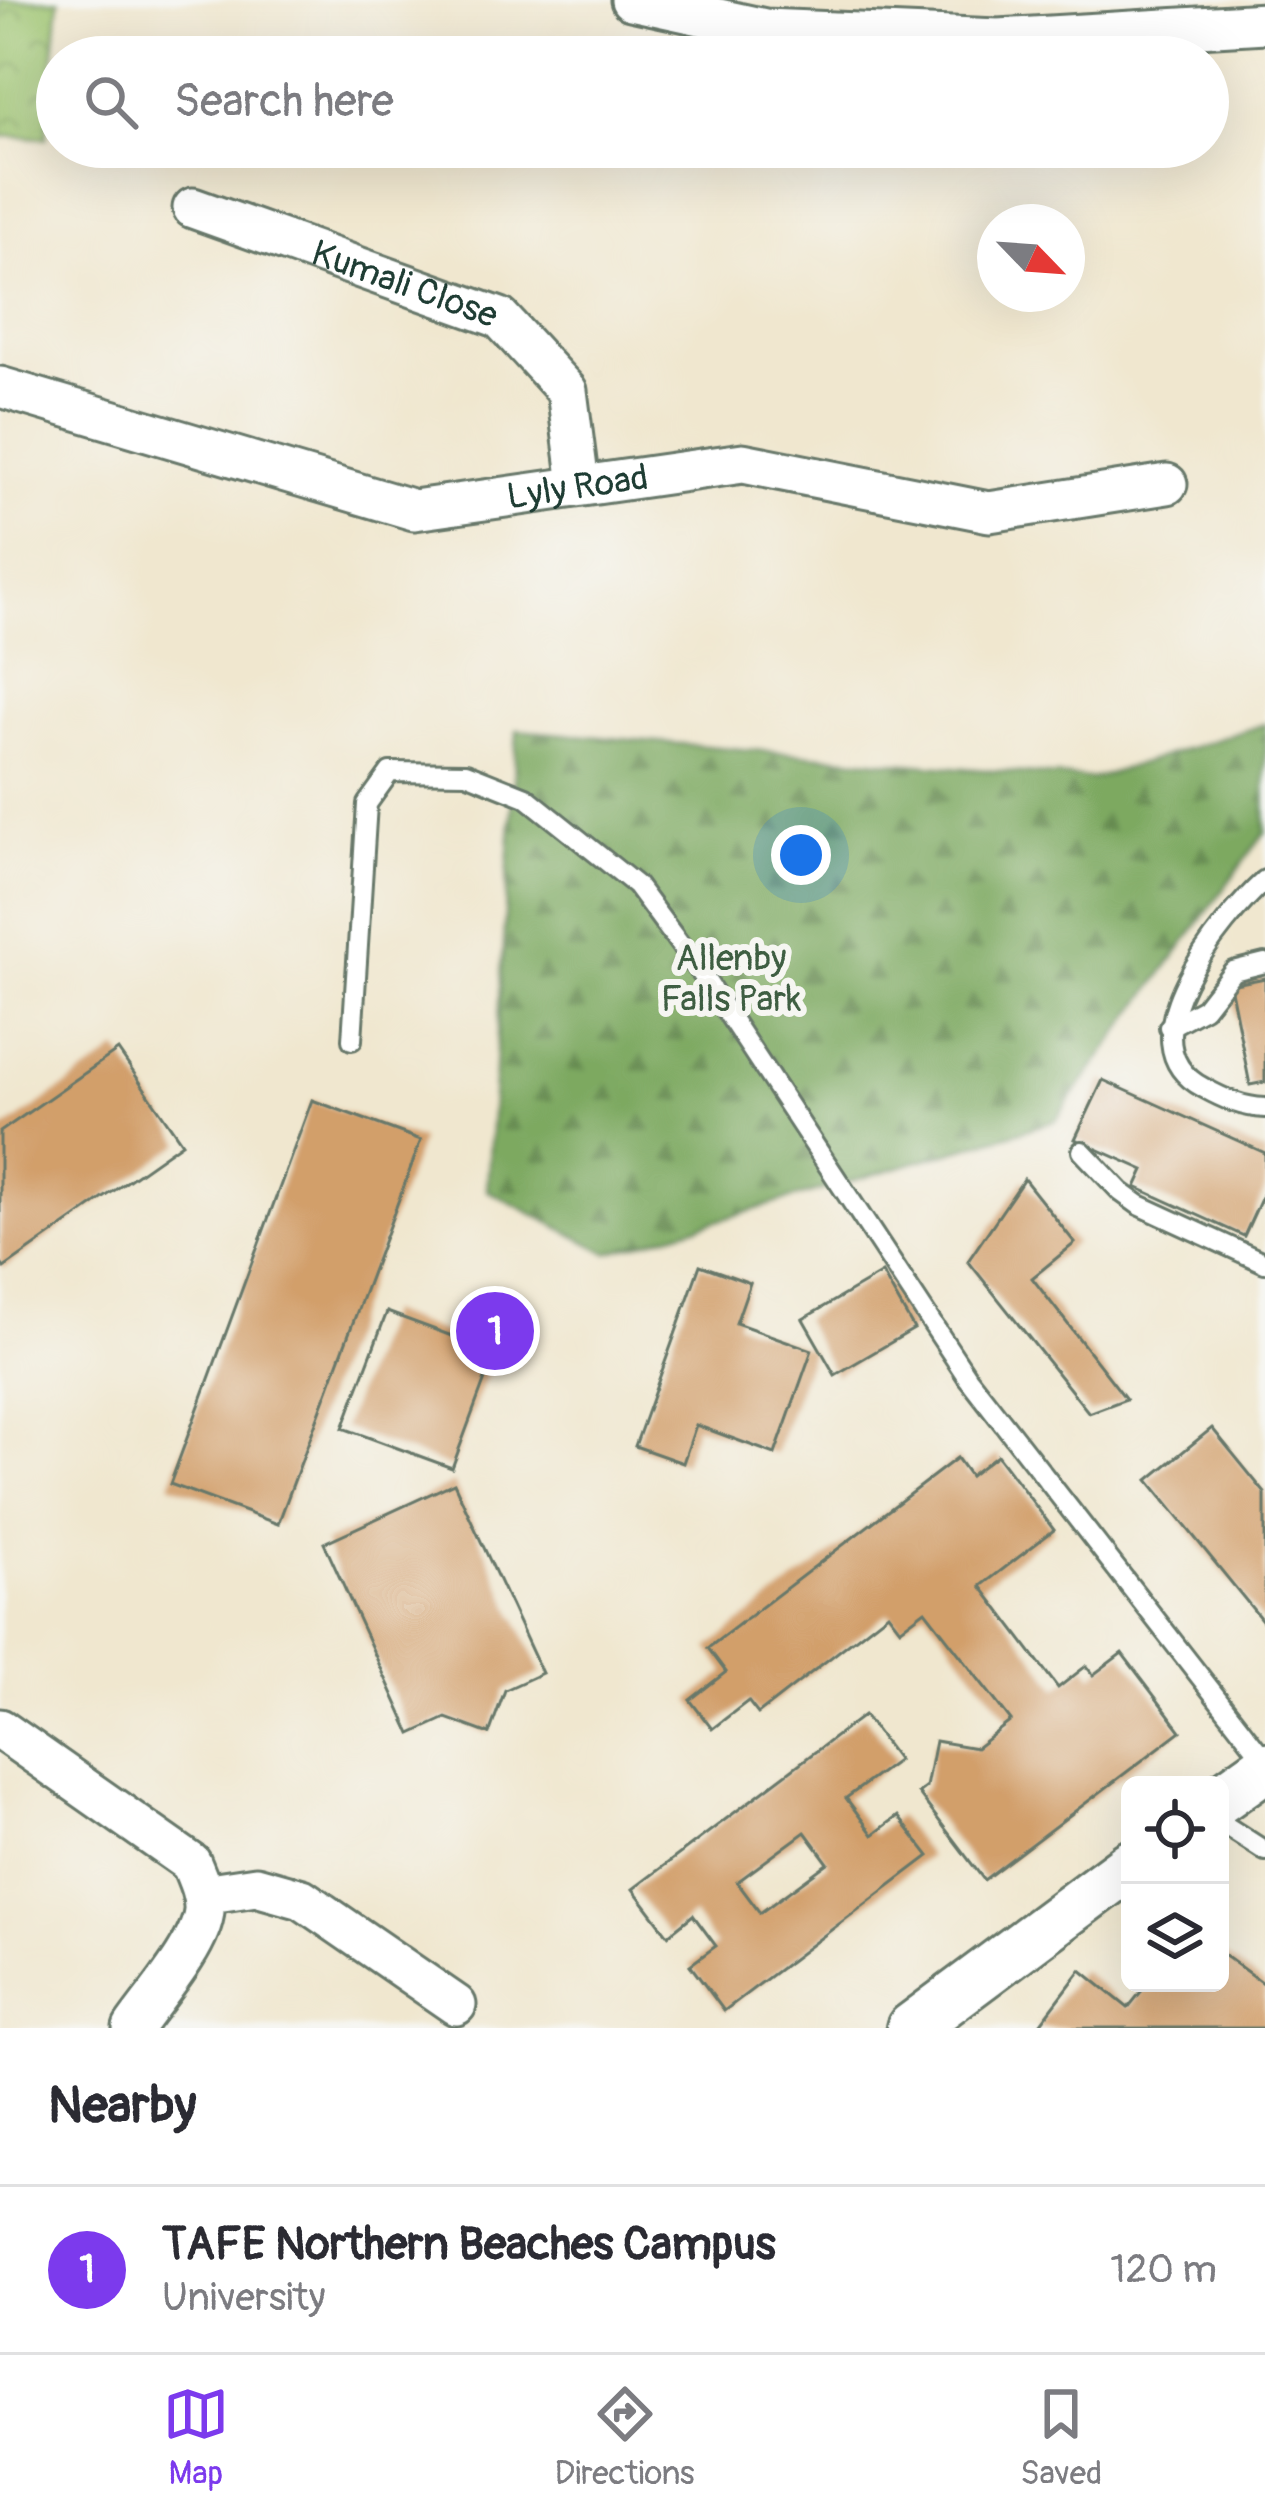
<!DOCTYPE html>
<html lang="en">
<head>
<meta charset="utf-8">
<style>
	body { margin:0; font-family:Pangolin,sans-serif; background:#f7f7f7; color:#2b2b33 }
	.controls { position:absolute; right:36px; bottom:36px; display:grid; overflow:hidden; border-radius:18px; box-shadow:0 12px 48px #0002 }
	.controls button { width:108px; height:108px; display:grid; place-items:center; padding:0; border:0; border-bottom:3px solid #e1e1e2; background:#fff; color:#2b2b33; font:60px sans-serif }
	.compass { position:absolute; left:977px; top:204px; width:108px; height:108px; border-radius:50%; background:#fff; box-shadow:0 12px 48px #0002; rotate:115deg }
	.you { position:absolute; left:801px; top:855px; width:42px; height:42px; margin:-30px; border:9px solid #fff; border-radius:50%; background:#1a73e8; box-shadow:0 0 0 18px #1a73e833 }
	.badge { display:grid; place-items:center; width:78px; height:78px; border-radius:50%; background:#7c3aed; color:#fff; font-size:39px; font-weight:700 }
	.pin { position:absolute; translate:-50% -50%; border:6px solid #fff; box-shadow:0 3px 12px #0006 }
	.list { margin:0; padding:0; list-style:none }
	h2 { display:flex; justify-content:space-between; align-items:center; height:156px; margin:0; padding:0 48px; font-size:51px }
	h2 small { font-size:39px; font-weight:400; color:#7c7c81 }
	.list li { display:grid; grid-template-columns:78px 1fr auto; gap:36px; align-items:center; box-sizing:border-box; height:168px; padding:0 48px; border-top:3px solid #e1e1e2 }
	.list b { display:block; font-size:45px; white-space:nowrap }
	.list p { margin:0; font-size:39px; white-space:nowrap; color:#7c7c81 }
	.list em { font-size:39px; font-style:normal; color:#7c7c81 }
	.icon { flex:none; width:66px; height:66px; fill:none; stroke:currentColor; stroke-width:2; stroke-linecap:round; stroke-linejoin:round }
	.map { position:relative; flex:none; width:1265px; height:2028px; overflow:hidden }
	.search { position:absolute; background:#fff; box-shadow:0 12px 48px #0002; left:36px; right:36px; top:36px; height:132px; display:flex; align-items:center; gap:30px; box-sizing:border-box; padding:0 42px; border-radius:66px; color:#7c7c81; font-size:45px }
	.sheet { height:324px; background:#fff }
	nav { display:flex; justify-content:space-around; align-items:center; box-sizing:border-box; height:168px; border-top:3px solid #e1e1e2; background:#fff; font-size:33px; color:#7c7c81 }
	nav a { display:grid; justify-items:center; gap:6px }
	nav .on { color:#7c3aed }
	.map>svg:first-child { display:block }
</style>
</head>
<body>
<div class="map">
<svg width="1265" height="2028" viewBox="0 0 1265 2028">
	<defs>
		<pattern id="forest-firs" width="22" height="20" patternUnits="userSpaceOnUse" patternTransform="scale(3)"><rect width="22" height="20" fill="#7da961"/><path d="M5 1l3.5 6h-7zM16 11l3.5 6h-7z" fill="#668b51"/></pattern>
		<pattern id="park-crowns" width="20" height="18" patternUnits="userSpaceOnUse" patternTransform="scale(3)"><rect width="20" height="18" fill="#9cc36e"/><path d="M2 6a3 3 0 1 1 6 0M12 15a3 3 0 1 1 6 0" fill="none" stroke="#7fa05b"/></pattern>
	</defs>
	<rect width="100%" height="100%" fill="#f6f6f2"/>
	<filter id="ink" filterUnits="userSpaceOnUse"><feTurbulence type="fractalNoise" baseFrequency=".00833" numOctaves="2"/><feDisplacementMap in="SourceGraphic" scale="24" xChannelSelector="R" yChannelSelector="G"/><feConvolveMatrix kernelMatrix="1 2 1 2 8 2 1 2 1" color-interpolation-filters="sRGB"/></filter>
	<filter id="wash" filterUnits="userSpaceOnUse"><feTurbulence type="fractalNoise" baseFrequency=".004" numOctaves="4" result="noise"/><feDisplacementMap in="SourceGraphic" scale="48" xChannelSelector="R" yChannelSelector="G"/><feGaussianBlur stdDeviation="2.7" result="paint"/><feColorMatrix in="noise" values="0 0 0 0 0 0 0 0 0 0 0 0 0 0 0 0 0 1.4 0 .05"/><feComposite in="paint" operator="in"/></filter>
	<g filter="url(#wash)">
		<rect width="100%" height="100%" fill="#f0e7cf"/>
		<path fill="url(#forest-firs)" stroke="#4e734a" stroke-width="3" d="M1265,724V832L1055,1121L608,1253L487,1190L517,730L1093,779Z"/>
		<path fill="url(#park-crowns)" stroke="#5e8051" stroke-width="3" d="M0,0H59L46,138L0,136Z"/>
		<g id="blocks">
			<g fill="#d29f6b" fill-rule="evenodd">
				<path d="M1265,978V1082L1250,1085L1230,985Z"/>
				<path d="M118,1050L182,1143L4,1268L0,1262V1132Z"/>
				<path d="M1103,1080L1265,1153V1190L1244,1236L1136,1187L1144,1170L1075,1139Z"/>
				<path d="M312,1100L421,1140L278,1524L170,1484Z"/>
				<path d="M1024,1179L1075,1243L1032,1278L1126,1399L1089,1413L968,1261Z"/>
				<path d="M700,1265L750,1283L736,1323L812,1350L775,1454L696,1425L683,1463L635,1446Z"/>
				<path d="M882,1273L914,1329L835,1375L803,1319Z"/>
				<path d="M387,1312L495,1352L452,1468L343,1428Z"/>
				<path d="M1212,1428L1265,1493V1624L1148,1480Z"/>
				<path d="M997,1455L1054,1530L981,1586L1058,1688L1086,1666L1093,1675L1122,1653L1181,1731L984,1880L918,1793L926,1787L935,1741L976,1748L1011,1721L925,1610L900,1629L888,1613L758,1714L748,1701L712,1729L690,1700L726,1672L708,1648L957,1458L970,1476Z"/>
				<path d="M454,1483L542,1673L505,1690L489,1734L446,1718L411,1734L324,1543Z"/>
				<path d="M864,1715L898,1760L846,1798L873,1835L898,1816L929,1856L724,2011L690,1965L716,1946L693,1915L668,1935L633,1889ZM805,1832L828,1863L760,1913L737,1882Z"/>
				<path d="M1220,1952L1265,1985V2028H1037L1081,1970L1128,2008L1148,1983H1220Z"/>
			</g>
		</g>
	</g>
	<g filter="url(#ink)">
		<use href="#blocks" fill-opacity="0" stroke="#68786a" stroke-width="3"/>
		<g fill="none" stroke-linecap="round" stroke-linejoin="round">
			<g stroke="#68786a" stroke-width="24">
				<g id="service">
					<path d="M1265,880C1222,919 1118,1044 1204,1088C1224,1099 1242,1107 1265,1108"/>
					<path d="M1169,1027L1204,1008L1233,971L1265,963"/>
					<path d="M352,1040L367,804L390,772L466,773L526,797L636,885L701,973L968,1378L1265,1760"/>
					<path d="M1082,1151L1121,1192L1139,1205L1265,1263"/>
					<path d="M1220,1822L1265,1851"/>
				</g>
			</g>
			<g stroke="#68786a" stroke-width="45">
				<g id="minor">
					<path d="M631,0L765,29L998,39L1265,23"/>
					<path id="s1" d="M193,208L500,318L567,391L579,485"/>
					<path id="s2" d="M0,387L414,510L743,463L989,512L1167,484"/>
					<path d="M0,1729L191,1863C197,1878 205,1894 204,1911C201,1945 153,1999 133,2028"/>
					<path d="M203,1894L256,1886L302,1899L456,2005"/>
				</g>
			</g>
			<g stroke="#68786a" stroke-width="54">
				<g id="tertiary">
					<path d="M1220,1799L1265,1767"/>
					<path d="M911,2028L1130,1865"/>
				</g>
			</g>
			<use href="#service" stroke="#fff" stroke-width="18"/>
			<use href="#minor" stroke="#fff" stroke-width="39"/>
			<use href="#tertiary" stroke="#fff" stroke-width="48"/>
		</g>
	</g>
	<g text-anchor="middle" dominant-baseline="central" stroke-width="12" stroke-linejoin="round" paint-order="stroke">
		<g font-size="36" fill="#1f3d34" stroke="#f6f6f2">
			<text stroke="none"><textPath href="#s1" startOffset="225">Kumali Close</textPath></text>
			<text stroke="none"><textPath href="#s2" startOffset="597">Lyly Road</textPath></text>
		</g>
		<g font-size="36" fill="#3e5e42" stroke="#f6f6f2">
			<text x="731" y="958">Allenby<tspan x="731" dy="41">Falls Park</tspan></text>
		</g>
	</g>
</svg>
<div class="controls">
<button><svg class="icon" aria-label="locate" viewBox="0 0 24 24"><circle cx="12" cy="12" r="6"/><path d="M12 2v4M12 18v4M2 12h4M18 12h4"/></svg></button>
<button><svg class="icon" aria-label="layers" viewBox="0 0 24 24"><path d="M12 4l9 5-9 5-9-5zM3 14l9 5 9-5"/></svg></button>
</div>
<svg class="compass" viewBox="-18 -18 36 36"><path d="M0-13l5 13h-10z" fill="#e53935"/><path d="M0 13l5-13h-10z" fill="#7c7c81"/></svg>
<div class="you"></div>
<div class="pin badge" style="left:495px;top:1331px">1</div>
<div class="search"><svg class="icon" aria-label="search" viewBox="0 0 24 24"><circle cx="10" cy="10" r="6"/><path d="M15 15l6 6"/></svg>Search here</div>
</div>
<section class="sheet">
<h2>Nearby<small></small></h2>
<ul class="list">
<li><span class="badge">1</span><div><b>TAFE Northern Beaches Campus</b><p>University</p></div><em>120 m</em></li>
</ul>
</section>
<nav>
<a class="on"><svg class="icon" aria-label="map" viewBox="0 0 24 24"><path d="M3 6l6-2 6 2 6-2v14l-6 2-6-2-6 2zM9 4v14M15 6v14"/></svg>Map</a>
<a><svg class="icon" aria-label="directions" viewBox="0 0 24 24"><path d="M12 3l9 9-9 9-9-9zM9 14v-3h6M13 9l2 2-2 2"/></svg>Directions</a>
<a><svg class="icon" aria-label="saved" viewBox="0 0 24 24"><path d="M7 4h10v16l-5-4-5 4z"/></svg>Saved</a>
</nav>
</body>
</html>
